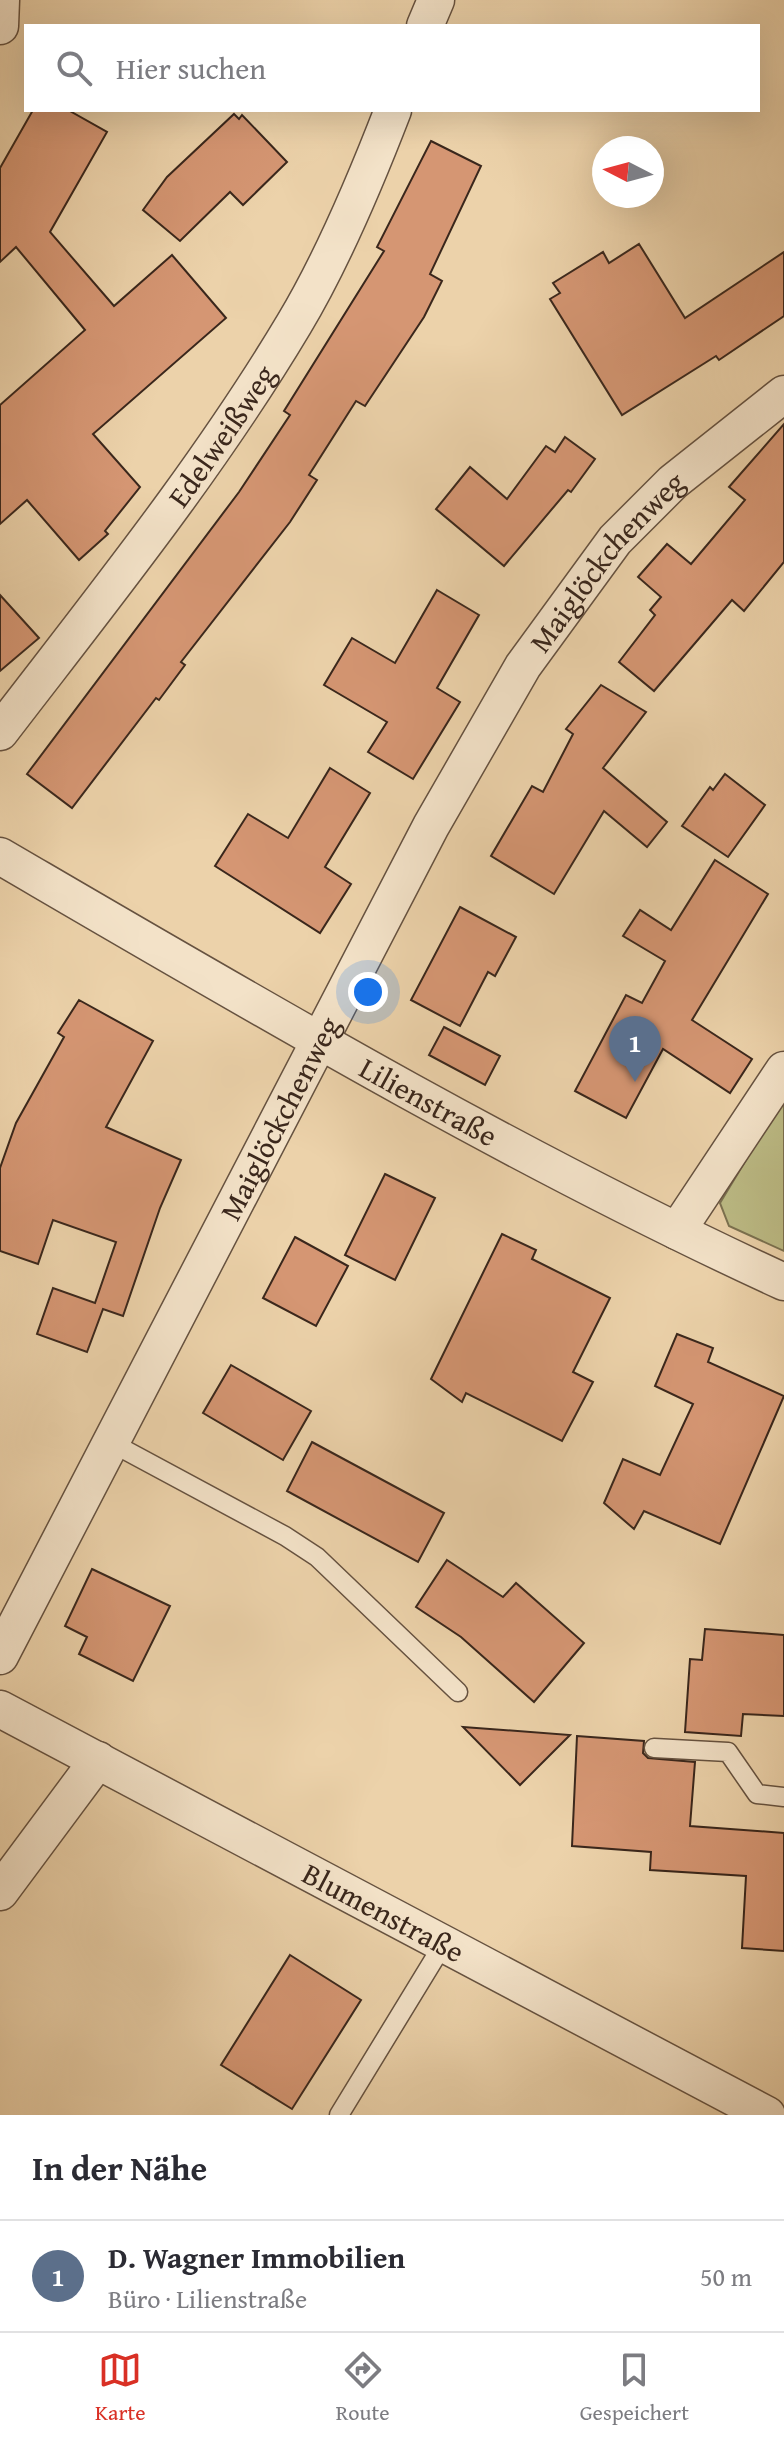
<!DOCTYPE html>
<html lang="de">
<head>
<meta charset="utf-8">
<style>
	body { margin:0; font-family:"Gentium Book Plus",serif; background:#f2f2f3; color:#2b2b33 }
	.compass { position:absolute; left:592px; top:136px; width:72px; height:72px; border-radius:50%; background:#fff; box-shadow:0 8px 32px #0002; rotate:276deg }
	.you { position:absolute; left:368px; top:992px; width:28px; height:28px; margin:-20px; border:6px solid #fff; border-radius:50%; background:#1a73e8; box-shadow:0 0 0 12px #1a73e833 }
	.badge { display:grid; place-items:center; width:52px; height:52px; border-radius:50%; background:#d93025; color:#fff; font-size:26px; font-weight:700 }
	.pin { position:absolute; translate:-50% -66px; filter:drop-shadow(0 2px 4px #0008) }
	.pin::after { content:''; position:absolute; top:42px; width:28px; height:24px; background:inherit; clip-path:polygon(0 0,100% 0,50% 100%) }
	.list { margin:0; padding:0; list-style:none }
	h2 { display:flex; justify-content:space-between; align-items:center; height:104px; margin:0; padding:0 32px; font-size:34px }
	h2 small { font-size:26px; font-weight:400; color:#7c7c81 }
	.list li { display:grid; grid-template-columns:52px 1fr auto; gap:24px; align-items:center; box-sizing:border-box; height:112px; padding:0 32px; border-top:2px solid #e1e1e2 }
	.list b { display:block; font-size:30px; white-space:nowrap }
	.list p { margin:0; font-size:26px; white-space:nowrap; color:#7c7c81 }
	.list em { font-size:26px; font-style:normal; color:#7c7c81 }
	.icon { flex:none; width:44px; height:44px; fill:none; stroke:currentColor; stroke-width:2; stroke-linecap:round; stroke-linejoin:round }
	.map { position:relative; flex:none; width:784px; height:2115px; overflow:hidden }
	.search { position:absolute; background:#fff; box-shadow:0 8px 32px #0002; left:24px; right:24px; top:24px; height:88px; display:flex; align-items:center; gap:20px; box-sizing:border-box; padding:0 28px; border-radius:0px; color:#7c7c81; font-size:30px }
	.sheet { height:216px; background:#fff }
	nav { display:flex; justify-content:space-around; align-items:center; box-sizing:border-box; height:112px; border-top:2px solid #e1e1e2; background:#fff; font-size:22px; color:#7c7c81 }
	nav a { display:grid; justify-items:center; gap:4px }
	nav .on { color:#d93025 }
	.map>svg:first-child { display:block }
</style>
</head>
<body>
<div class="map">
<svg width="784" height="2115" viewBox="0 0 784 2115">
	<rect width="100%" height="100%" fill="#ecd2aa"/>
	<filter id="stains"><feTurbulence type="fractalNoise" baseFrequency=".0025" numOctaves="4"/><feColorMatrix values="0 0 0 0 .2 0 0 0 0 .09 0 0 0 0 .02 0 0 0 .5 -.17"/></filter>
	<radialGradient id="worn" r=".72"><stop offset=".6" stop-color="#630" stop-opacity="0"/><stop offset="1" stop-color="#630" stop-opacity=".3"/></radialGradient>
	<path fill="#bcbb85" stroke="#7b7150" stroke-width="2" d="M784,1097V1251L729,1226L720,1203Z"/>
	<g fill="#d59673" stroke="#3a271c" stroke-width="2">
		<path d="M33,110H68L107,132L50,232L114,306L172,255L226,318L93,434L140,487L105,531L108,534L79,560L27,500L0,524V405L85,330L16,247L0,262V168Z"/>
		<path d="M234,114L239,119L242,115L287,162L243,205L230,192L180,241L143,210L167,177Z"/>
		<path d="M431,141L481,166L430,274L442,281L424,317L365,406L356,401L309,475L317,480L290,522L181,662L185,665L159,700L156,698L72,808L27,774L239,492L290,415L284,411L384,251L377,247Z"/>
		<path d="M639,244L685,318L784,252V316L719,360L716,356L622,415L550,299L560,293L553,283L603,252L609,263Z"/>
		<path d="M784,424V562L744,611L732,600L654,691L619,662L655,615L650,610L661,597L638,577L667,544L691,564L745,500L729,487Z"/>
		<path d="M565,437L595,459L571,492L568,490L504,566L436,509L470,467L507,499L546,446L555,452Z"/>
		<path d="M437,590L479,615L437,688L460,702L413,779L368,752L387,722L324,685L352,638L395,663Z"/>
		<path d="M0,595L39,638L0,671Z"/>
		<path d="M601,685L646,712L603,768L667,822L647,847L604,811L554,894L491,856L532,786L543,792L573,734L566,729Z"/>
		<path d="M330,768L370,793L325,867L351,884L320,933L215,866L248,814L288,838Z"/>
		<path d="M725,774L765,805L728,857L682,826L710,787L713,790Z"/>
		<path d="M715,860L768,894L692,1020L752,1059L730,1093L663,1049L626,1118L575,1091L626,995L642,1003L665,961L623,936L640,910L671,930Z"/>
		<path d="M460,907L516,937L495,976L488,972L460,1026L411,1000Z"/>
		<path d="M79,1000L153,1041L106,1127L181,1160L160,1208L123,1316L103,1309L87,1352L37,1334L53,1288L95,1303L116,1242L53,1220L38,1264L0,1251V1168L16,1123L64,1037L58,1033Z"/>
		<path d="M444,1027L500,1056L485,1085L429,1055Z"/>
		<path d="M385,1174L435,1198L395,1280L345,1255Z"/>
		<path d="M502,1234L536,1250L532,1259L610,1298L573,1372L593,1382L562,1441L466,1393L462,1402L431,1379Z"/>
		<path d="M295,1237L348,1266L316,1326L263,1298Z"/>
		<path d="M677,1334L713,1348L708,1362L784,1396L720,1544L644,1511L634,1529L604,1503L623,1459L660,1475L693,1404L655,1386Z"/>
		<path d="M231,1365L311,1411L283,1460L203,1413Z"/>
		<path d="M312,1442L444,1513L418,1562L287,1491Z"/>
		<path d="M447,1560L503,1597L516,1583L584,1643L534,1702L461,1637L416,1607Z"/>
		<path d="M92,1569L170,1606L133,1681L79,1654L87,1637L65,1626Z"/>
		<path d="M705,1629L784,1635V1716L743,1714L741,1736L685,1732L690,1659L702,1660Z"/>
		<path d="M463,1727L570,1735L520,1785Z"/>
		<path d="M577,1736L644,1741L643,1753L648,1758L695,1762L690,1826L784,1833V1951L742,1948L746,1876L650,1870L651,1852L572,1846Z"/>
		<path d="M290,1955L361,2000L292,2109L221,2065Z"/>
	</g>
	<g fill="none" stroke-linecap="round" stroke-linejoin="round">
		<g stroke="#665240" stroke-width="21">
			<g id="lane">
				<path d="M112,1443L285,1536L317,1557L458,1692"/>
				<path d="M654,1748L728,1752L757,1794L784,1797"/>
				<path d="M339,2115L444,1943"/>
			</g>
		</g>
		<g stroke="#665240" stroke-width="39">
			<g id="street">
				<path d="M0,26L1,0"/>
				<path d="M425,26L436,0"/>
				<path id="s1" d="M0,732C102,599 208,468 294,324C332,261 366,180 393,110"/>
				<path id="s2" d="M0,856C257,1006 514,1158 784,1282"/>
				<path d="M677,1231L784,1070"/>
				<path id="s3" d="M0,1656L431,826L523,666L615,540L673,482L784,394"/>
				<path id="s4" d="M0,1709L767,2115"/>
				<path d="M0,1892L98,1760"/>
			</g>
		</g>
		<use href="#lane" stroke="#f3e2c8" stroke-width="18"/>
		<use href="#street" stroke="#f3e2c8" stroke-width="36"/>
	</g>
	<g text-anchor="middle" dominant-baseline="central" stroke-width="6" stroke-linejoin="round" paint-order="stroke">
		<g font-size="30" fill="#3a271c" stroke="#f3e2c8">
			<text stroke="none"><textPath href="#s1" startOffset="370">Edelweißweg</textPath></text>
			<text stroke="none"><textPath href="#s3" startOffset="1254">Maiglöckchenweg</textPath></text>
			<text stroke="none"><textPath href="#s2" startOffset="494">Lilienstraße</textPath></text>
			<text stroke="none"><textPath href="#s3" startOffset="606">Maiglöckchenweg</textPath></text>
			<text stroke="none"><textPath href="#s4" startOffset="434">Blumenstraße</textPath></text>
		</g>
	</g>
	<rect width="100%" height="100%" filter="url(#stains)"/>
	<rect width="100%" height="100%" fill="url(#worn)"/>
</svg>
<svg class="compass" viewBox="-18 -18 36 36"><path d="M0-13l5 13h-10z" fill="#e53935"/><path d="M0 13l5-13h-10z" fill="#7c7c81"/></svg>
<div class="you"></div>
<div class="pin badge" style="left:635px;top:1082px;background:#5c6f8a">1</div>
<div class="search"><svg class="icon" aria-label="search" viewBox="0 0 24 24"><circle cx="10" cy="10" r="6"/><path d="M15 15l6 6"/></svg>Hier suchen</div>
</div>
<section class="sheet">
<h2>In der Nähe<small></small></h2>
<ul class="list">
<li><span class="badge" style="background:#5c6f8a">1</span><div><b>D. Wagner Immobilien</b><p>Büro · Lilienstraße</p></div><em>50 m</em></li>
</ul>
</section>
<nav>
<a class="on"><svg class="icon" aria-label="map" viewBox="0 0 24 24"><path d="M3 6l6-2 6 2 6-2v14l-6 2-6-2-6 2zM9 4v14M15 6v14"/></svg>Karte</a>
<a><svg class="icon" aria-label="directions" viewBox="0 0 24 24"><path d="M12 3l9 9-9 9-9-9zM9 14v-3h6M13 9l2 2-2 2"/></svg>Route</a>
<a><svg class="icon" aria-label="saved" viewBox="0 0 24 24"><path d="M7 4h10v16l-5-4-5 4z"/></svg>Gespeichert</a>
</nav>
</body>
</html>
